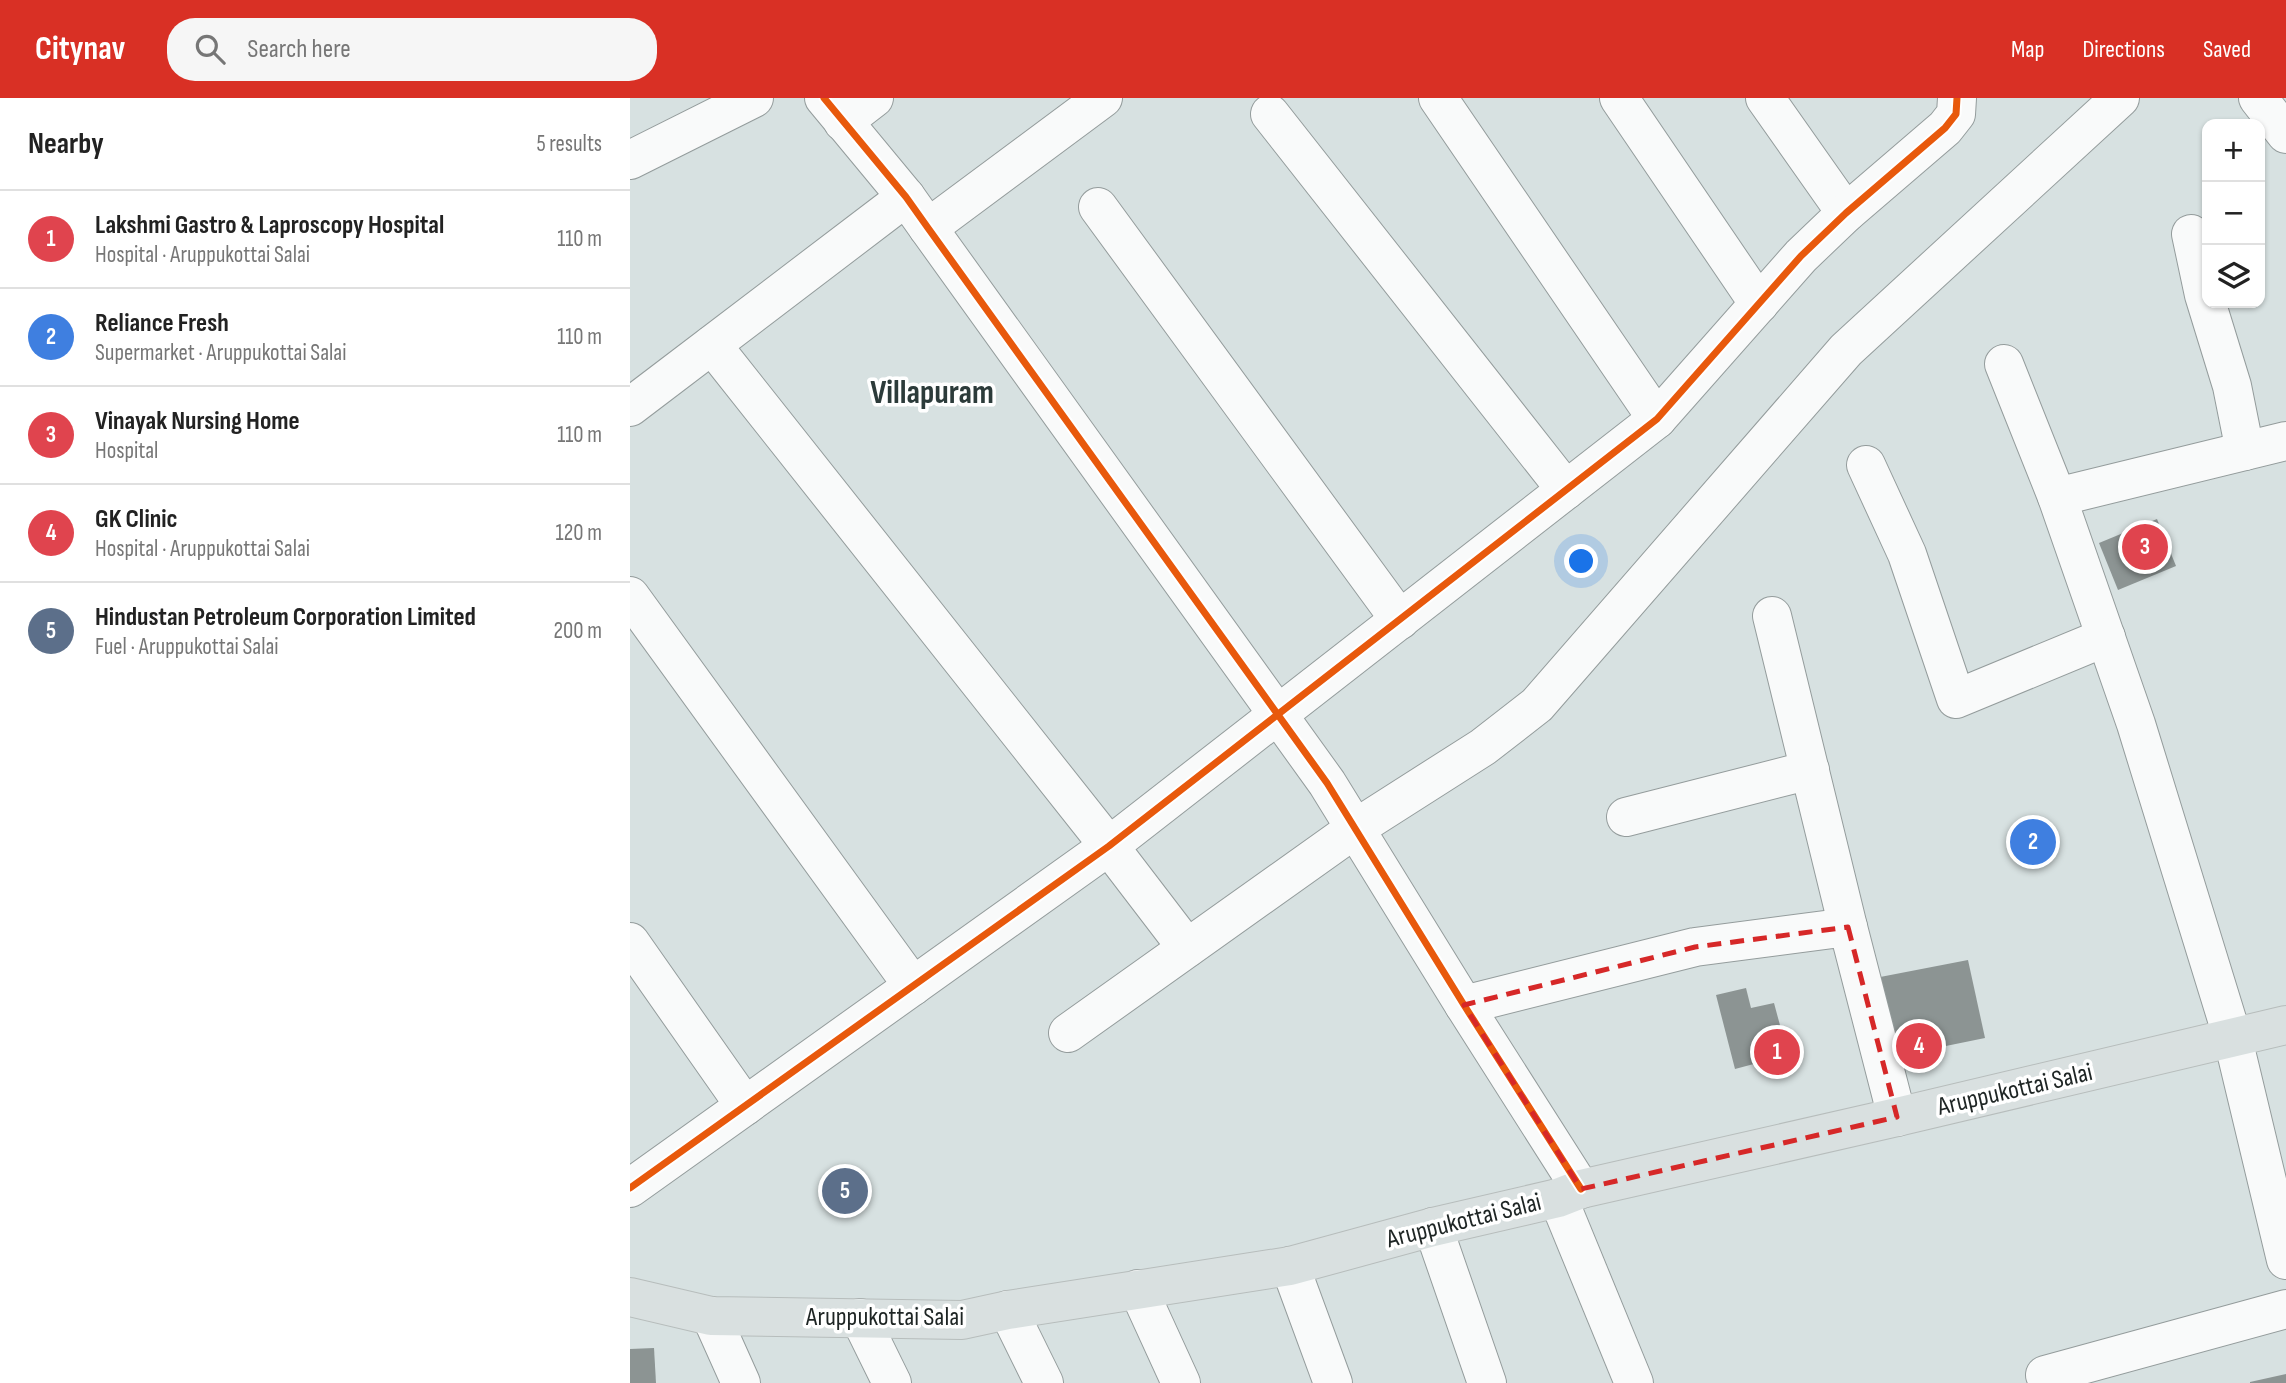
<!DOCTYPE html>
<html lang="en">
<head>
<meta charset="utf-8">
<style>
	body { margin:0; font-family:"Sofia Sans Condensed",sans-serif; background:#f6f6f6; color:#222 }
	.controls { position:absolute; right:21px; top:21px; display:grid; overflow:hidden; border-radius:14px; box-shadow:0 2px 5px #0004 }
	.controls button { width:63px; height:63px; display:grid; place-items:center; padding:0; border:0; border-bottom:2px solid #e0e0e0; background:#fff; color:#222; font:35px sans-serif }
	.you { position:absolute; left:952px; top:464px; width:24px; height:24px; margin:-18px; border:5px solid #fff; border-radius:50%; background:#1a73e8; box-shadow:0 0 0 10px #1a73e833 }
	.badge { display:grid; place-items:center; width:46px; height:46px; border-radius:50%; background:#d93025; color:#fff; font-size:23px; font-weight:700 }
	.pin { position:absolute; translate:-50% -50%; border:4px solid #fff; box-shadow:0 2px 7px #0006 }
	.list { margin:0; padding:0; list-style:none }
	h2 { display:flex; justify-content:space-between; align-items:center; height:91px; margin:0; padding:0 28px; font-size:30px }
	h2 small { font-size:23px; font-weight:400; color:#767676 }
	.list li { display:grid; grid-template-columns:46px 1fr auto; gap:21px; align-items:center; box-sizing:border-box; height:98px; padding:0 28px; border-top:2px solid #e0e0e0 }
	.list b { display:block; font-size:26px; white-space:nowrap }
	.list p { margin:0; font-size:23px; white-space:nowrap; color:#767676 }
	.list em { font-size:23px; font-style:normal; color:#767676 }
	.icon { flex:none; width:38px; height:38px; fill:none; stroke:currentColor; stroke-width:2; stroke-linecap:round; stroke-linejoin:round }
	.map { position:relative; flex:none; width:1656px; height:1285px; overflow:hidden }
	header { display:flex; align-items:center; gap:42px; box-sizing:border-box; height:98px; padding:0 35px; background:#d93025; color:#fff }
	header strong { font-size:33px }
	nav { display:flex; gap:38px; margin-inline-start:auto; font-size:24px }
	.search { width:490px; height:63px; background:#f6f6f6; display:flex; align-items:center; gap:18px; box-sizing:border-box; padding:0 24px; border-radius:28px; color:#767676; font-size:26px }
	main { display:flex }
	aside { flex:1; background:#fff }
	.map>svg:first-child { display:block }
</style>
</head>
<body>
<header>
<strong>Citynav</strong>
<div class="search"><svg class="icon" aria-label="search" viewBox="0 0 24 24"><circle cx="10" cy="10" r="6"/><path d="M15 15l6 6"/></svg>Search here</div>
<nav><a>Map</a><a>Directions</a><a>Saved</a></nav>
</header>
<main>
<aside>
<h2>Nearby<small>5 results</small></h2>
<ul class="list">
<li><span class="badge" style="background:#e0444e">1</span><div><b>Lakshmi Gastro &amp; Laproscopy Hospital</b><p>Hospital · Aruppukottai Salai</p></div><em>110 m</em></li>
<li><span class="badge" style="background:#3f7fe0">2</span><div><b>Reliance Fresh</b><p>Supermarket · Aruppukottai Salai</p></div><em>110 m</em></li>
<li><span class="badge" style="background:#e0444e">3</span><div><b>Vinayak Nursing Home</b><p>Hospital</p></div><em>110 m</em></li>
<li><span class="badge" style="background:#e0444e">4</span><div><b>GK Clinic</b><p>Hospital · Aruppukottai Salai</p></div><em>120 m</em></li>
<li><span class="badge" style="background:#5c6f8a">5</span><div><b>Hindustan Petroleum Corporation Limited</b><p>Fuel · Aruppukottai Salai</p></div><em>200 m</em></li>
</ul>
</aside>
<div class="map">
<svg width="1656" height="1285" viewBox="0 0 1656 1285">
	<rect width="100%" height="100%" fill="#d7e1e1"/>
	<g fill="#8c9493">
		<path d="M1527,421L1546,468L1488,492L1469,445Z"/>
		<path d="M1338,862L1355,940L1262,959L1245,880Z"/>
		<path d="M1116,890L1121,910L1144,905L1158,957L1105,971L1086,897Z"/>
		<path d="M24,1250L26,1285H0V1251Z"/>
		<path d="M1656,1276V1285H1620V1284Z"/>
	</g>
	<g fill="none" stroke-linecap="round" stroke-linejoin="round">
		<g stroke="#949c9c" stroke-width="40">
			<g id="minor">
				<path d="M194,0L276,99L298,130L697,685L834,907L951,1091"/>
				<path d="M808,0L1027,321"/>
				<path d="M989,0L1129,206"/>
				<path d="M1135,0L1216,115"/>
				<path d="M1628,0L1656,36"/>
				<path d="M640,16L936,392"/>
				<path d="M213,24L244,0"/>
				<path d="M0,62L124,0"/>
				<path d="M468,109L770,522"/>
				<path d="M298,130L473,0"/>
				<path d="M1561,136L1574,197L1602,288L1615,353"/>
				<path d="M82,247L479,748L557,850"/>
				<path d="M1374,266L1427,399L1506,626L1603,941L1656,1162"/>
				<path d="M0,309L276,99"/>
				<path d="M1236,367L1277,456L1326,601L1476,539"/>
				<path d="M1427,399L1656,343"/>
				<path d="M0,498L283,888"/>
				<path d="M1142,518L1218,829"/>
				<path d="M996,719L1180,672"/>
				<path d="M0,844L115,1008"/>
				<path d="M834,907L1065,849L1218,829L1267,1019"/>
				<path d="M438,935L726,730L853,649L907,607L1216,252L1490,0"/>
				<path d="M0,1090L479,748L1027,321L1171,158L1216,115L1315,30L1326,16L1327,0"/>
				<path d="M928,1100L1004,1285"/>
				<path d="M803,1129L857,1285"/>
				<path d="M660,1168L703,1285"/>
				<path d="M508,1191L551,1285"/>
				<path d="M378,1212L414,1285"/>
				<path d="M81,1218L111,1285"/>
				<path d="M230,1220L262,1285"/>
				<path d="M1415,1277L1656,1211"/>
			</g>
		</g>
		<g stroke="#b7bdbc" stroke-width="40">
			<path id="major" d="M0,1199L81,1218L332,1222L378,1212L660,1168L803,1129L928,1100L951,1091L1267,1019L1656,927"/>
		</g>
		<use href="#minor" stroke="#f9fafa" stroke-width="38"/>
		<use href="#major" stroke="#d9e0e0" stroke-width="38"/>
		<g stroke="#fff" stroke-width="11">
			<g id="cycleway">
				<path d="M194,0L276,99L298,130L697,685L834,907L951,1091"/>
				<path d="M0,1090L479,748L1027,321L1171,158L1216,115L1315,30L1326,16L1327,0"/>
			</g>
		</g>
		<use href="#cycleway" stroke="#e8590c" stroke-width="7"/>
	</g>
	<path fill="none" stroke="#d62828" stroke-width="5" stroke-dasharray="14 9" stroke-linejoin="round" d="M1218,829L1267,1019L951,1091L834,907L1065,849Z"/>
	<g text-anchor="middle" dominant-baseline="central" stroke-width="7" stroke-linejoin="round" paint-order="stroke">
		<g font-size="26" fill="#1e2524" stroke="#fff">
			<text transform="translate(1385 992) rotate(-13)">Aruppukottai Salai</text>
			<text transform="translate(834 1123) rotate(-14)">Aruppukottai Salai</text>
			<text x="255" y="1219">Aruppukottai Salai</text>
		</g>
		<g font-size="33" font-weight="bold" fill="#2c3b3a" stroke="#fff">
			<text x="302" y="295">Villapuram</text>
		</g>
	</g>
</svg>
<div class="controls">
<button>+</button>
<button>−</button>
<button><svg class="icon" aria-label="layers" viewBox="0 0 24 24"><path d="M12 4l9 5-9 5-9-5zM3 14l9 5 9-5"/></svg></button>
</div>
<div class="you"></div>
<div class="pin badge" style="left:1147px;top:954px;background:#e0444e">1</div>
<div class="pin badge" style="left:1403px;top:744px;background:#3f7fe0">2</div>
<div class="pin badge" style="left:1515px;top:449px;background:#e0444e">3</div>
<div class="pin badge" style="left:1289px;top:948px;background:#e0444e">4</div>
<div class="pin badge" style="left:215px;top:1093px;background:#5c6f8a">5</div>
</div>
</main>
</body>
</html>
